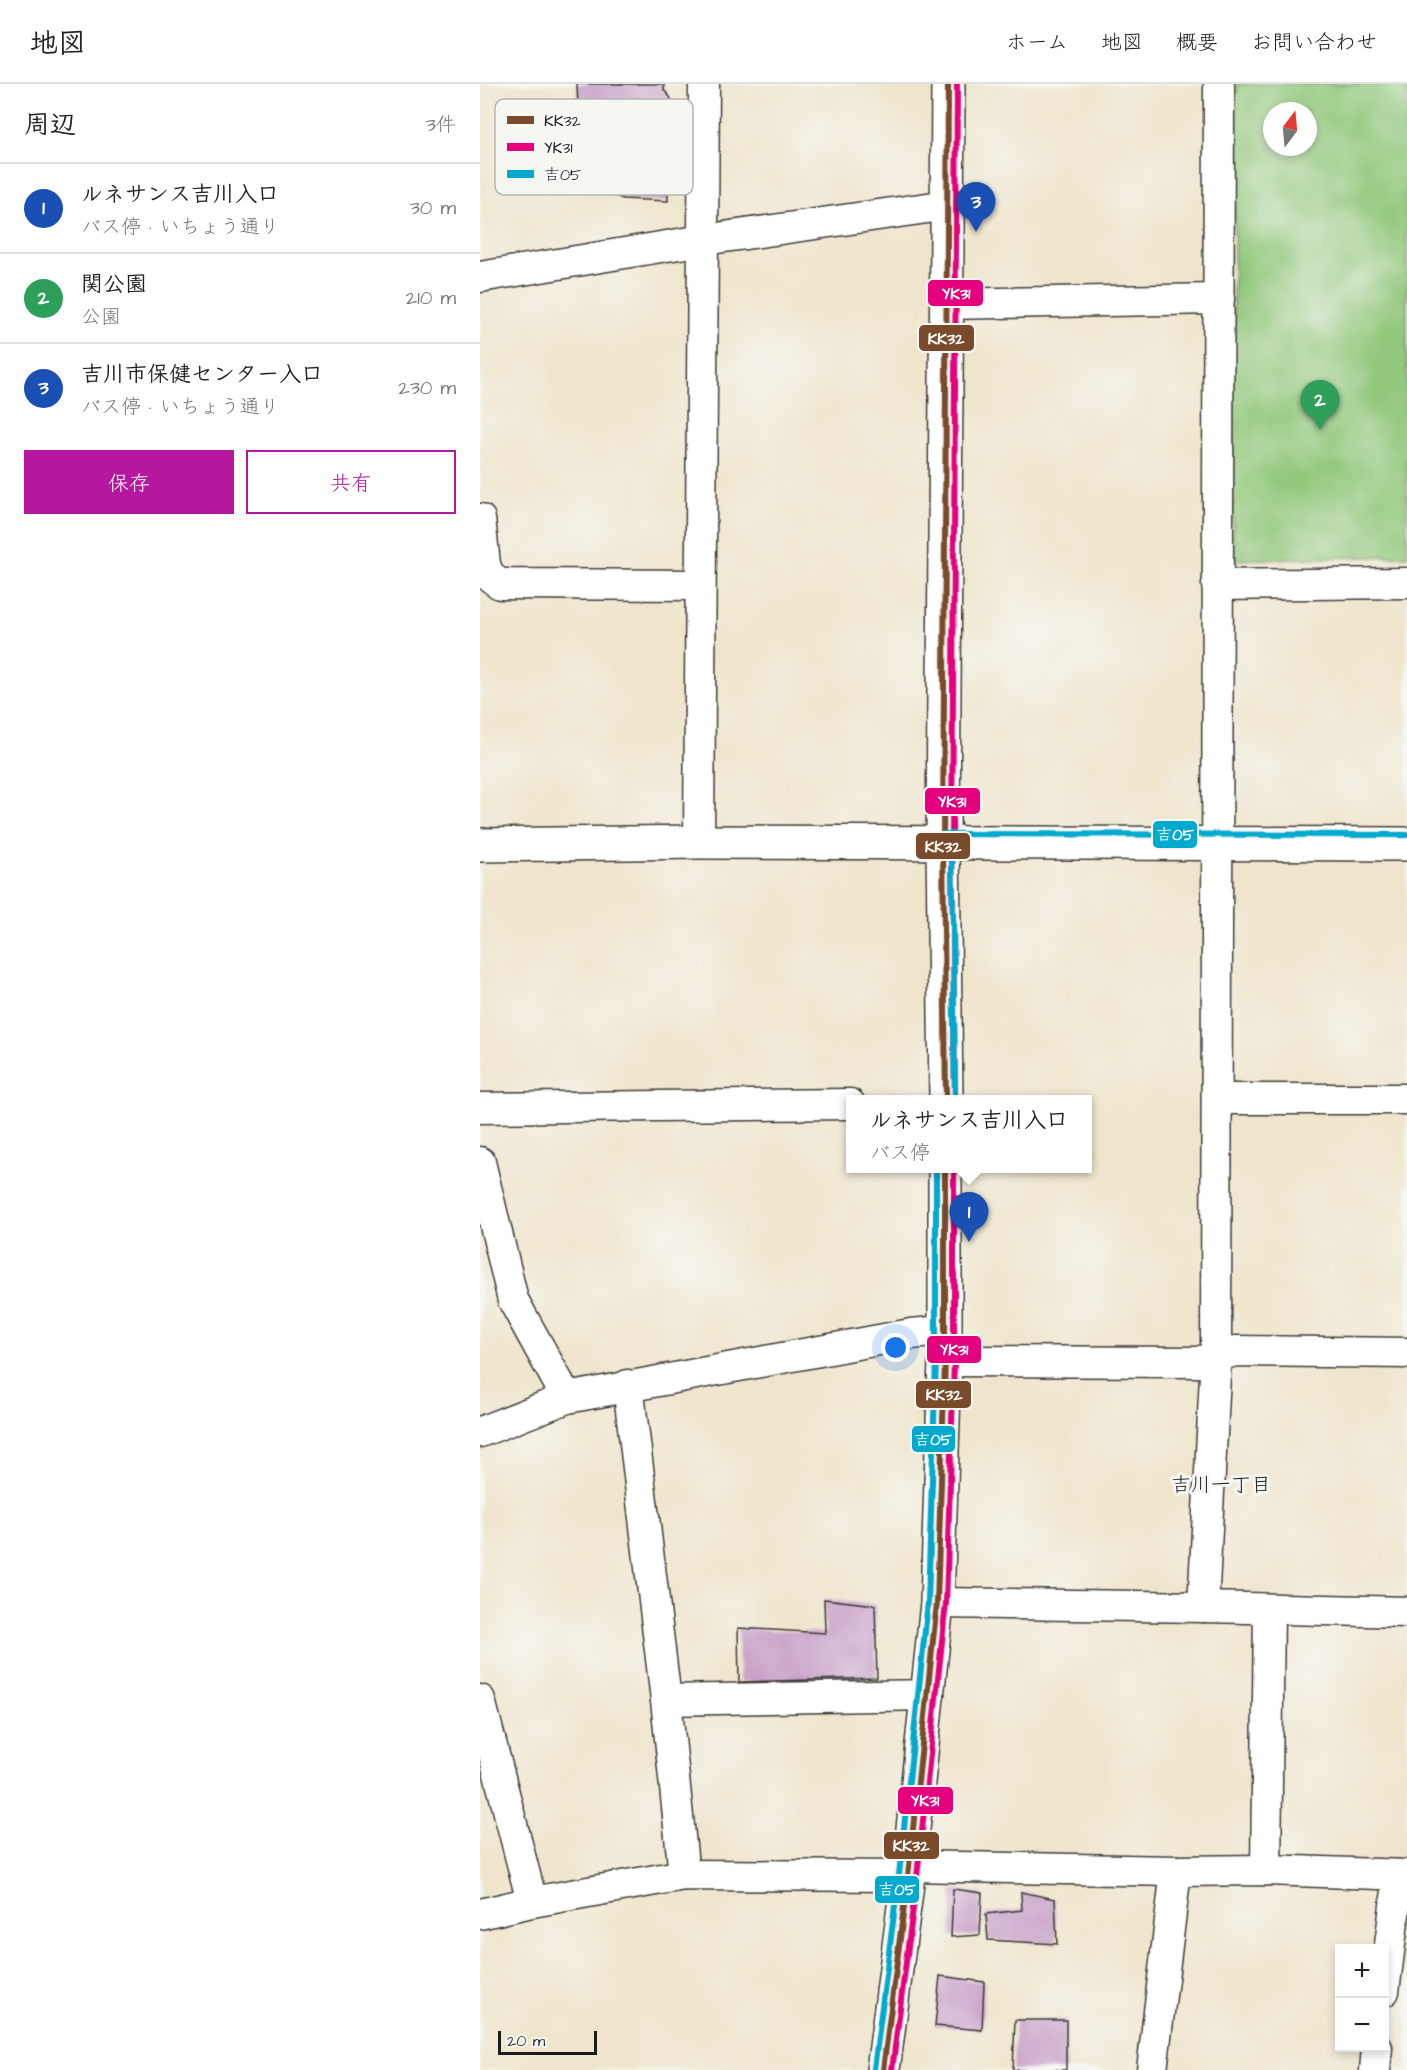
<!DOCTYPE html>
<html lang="ja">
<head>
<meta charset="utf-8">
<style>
	body { margin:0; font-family:"Architects Daughter","Klee One",sans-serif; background:#f6f6f6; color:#222 }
	.controls { position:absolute; right:18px; bottom:18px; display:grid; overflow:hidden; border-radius:0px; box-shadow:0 3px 9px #0003 }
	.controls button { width:54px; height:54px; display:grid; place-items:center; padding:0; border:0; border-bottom:2px solid #e0e0e0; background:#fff; color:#222; font:30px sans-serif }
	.compass { position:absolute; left:783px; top:18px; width:54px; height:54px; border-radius:50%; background:#fff; box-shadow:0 3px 9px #0003; rotate:16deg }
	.scale { position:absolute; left:18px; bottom:15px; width:99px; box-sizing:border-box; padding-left:6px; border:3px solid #1c1c1c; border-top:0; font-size:16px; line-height:21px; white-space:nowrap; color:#1c1c1c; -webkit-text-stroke:4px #f6f6f2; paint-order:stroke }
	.you { position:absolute; left:416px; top:1264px; width:21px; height:21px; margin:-15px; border:4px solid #fff; border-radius:50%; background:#1a73e8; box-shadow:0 0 0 9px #1a73e833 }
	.badge { display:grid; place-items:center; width:39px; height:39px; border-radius:50%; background:#b5179e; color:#fff; font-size:20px; font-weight:700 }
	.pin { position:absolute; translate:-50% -50px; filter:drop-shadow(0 2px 3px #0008) }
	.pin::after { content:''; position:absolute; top:32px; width:21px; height:18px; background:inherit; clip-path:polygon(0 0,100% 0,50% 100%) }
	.popup { position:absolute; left:366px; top:1011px; width:246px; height:78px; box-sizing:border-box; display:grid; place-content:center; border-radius:0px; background:#fff; filter:drop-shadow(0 2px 4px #0005); font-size:20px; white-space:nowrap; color:#767676 }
	.popup b { font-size:22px; color:#222 }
	.popup::after { content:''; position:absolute; left:50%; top:100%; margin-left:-12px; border:12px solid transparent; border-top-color:#fff }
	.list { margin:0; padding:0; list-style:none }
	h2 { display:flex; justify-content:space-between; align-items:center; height:78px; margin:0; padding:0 24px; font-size:26px }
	h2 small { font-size:20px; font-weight:400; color:#767676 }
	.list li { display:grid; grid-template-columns:39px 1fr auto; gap:18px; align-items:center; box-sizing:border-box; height:90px; padding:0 24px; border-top:2px solid #e0e0e0 }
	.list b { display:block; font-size:22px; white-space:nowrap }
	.list p { margin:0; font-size:20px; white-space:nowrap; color:#767676 }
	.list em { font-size:20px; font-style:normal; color:#767676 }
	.actions { display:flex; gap:12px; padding:18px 24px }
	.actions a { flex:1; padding:14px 0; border:2px solid #b5179e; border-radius:0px; text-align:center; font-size:21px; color:#b5179e }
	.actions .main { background:#b5179e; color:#fff }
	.map { position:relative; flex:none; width:927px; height:1986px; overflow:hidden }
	header { display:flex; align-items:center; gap:36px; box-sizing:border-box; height:84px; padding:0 30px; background:#fff; border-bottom:2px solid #e0e0e0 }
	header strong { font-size:28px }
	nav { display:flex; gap:33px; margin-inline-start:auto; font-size:21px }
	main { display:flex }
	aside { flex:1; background:#fff }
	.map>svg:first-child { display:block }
</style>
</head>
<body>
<header>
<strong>地図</strong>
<nav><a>ホーム</a><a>地図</a><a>概要</a><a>お問い合わせ</a></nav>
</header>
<main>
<aside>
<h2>周辺<small>3件</small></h2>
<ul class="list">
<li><span class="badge" style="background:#1a4fb4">1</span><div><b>ルネサンス吉川入口</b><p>バス停 · いちょう通り</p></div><em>30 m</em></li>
<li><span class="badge" style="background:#2e9e5b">2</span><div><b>関公園</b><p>公園</p></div><em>210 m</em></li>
<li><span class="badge" style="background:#1a4fb4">3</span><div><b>吉川市保健センター入口</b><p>バス停 · いちょう通り</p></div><em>230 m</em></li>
</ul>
<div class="actions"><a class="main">保存</a><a>共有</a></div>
</aside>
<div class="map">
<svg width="927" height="1986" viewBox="0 0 927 1986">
	<rect width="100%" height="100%" fill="#f6f6f2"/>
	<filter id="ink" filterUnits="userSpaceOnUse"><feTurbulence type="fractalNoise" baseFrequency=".0167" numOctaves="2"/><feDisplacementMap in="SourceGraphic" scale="12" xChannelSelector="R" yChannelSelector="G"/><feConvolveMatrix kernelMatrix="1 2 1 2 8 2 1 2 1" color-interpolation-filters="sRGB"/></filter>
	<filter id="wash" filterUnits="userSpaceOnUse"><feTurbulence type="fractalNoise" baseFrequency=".008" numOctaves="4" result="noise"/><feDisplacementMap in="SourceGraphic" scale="24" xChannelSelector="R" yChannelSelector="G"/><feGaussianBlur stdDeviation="1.35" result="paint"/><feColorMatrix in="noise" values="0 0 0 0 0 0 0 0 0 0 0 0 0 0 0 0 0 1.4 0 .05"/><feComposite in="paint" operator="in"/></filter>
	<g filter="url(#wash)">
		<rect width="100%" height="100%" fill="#efe5cc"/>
		<path fill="#92c87b" stroke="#57724c" stroke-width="1.5" fill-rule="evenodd" d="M757,0H927V472L753,476V220ZM792,27H828V63H792Z"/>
		<g id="blocks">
			<g fill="#c69cc7">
				<path d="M97,0H184V6L190,13L194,22L191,34L185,39L188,117L143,115L122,106L102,84L100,69Z"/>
				<path d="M344,1515L395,1521L397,1594L259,1598L258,1544L345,1549Z"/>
				<path d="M473,1805L502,1809L500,1851L471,1853Z"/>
				<path d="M541,1808L575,1815L577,1860L508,1856L506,1830L542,1826Z"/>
				<path d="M460,1892L504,1898L502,1946L455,1942Z"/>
				<path d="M535,1936H586V1986H533Z"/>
			</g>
		</g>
	</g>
	<g filter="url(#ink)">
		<use href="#blocks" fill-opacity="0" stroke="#3c3a36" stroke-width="1.5"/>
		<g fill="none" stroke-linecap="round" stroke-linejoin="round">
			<g stroke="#3c3a36" stroke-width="33">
				<g id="minor">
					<path d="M0,193L223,156L468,121"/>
					<path d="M467,220L739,215"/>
					<path d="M0,435L5,480L9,492L20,500L220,501"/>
					<path d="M737,501L927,499"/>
					<path d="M219,758L224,0"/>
					<path d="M737,1015H927"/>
					<path d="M0,1024L370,1020"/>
					<path d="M0,1078L33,1216L87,1314"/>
					<path d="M465,1277L718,1278L755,1267L927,1269"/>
					<path d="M148,1301L186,1616L204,1791"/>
					<path d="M0,1348L87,1314L431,1250L464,1247"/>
					<path d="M457,1519L723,1523L927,1528"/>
					<path d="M723,1523L736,1272L739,0"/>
					<path d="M0,1616L52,1818"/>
					<path d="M186,1616L449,1611"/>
					<path d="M429,1782L696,1787L786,1786L927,1791"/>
					<path d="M786,1786L789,1525"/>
					<path d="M0,1830L52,1818L204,1791L428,1792"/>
					<path d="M904,1907L919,1791"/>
					<path d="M672,1986L696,1787"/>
					<path d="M895,1986L897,1964"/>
				</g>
			</g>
			<g stroke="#3c3a36" stroke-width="36">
				<g id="tertiary">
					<path d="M0,761L219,758L927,760"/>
					<path d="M466,1016L463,759L468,0"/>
					<path d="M403,1986L428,1792L457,1519L465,1277V1084"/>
				</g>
			</g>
			<use href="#minor" stroke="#fff" stroke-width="30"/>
			<use href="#tertiary" stroke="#fff" stroke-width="33"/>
			<g stroke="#f6f6f2" stroke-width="10">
				<g id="bus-1">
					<path d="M466,1016L463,759L468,0"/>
					<path d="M403,1986L428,1792L457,1519L465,1277V1084"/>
				</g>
			</g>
			<g stroke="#f6f6f2" stroke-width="10">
				<g id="bus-2">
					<path d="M475,1016L472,759L477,0"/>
					<path d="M412,1986L437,1793L466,1519L474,1277V1084"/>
				</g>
			</g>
			<g stroke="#f6f6f2" stroke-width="10">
				<g id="bus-3">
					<path d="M463,750L927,751"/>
					<path d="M472,759L475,1016"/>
					<path d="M394,1985L419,1791L448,1518L456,1277V1084"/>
				</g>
			</g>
			<use href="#bus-1" stroke="#7a4b2a" stroke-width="6"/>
			<use href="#bus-2" stroke="#e5007d" stroke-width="6"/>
			<use href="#bus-3" stroke="#00a9ce" stroke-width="6"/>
		</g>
	</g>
	<g text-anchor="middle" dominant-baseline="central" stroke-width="6" stroke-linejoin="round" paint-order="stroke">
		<g font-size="20" fill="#1c1c1c" stroke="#f6f6f2">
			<text x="741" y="1401">吉川一丁目</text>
		</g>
	</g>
	<rect x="15" y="15" width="198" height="96" rx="9" fill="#f6f6f2" stroke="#b5b5b2" stroke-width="1.5"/>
	<rect x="27" y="32" width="27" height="8" fill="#7a4b2a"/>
	<rect x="27" y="59" width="27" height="8" fill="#e5007d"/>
	<rect x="27" y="86" width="27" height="8" fill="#00a9ce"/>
	<g font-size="16" fill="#1c1c1c">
		<text x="64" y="42">KK32</text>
		<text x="64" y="69">YK31</text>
		<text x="64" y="96">吉05</text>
	</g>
	<g stroke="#f6f6f2" stroke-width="2">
		<rect x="447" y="195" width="57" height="28" rx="6" fill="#e5007d"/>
		<rect x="438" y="240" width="57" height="28" rx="6" fill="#7a4b2a"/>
		<rect x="444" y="703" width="57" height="28" rx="6" fill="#e5007d"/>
		<rect x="672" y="736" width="46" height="29" rx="6" fill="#00a9ce"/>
		<rect x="435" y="748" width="56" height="28" rx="6" fill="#7a4b2a"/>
		<rect x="446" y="1251" width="56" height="29" rx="6" fill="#e5007d"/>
		<rect x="435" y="1296" width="57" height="29" rx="6" fill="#7a4b2a"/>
		<rect x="431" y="1341" width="45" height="28" rx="6" fill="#00a9ce"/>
		<rect x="417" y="1702" width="57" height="29" rx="6" fill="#e5007d"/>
		<rect x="403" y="1747" width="57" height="29" rx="6" fill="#7a4b2a"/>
		<rect x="394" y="1791" width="46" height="29" rx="6" fill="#00a9ce"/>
	</g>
	<g font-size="16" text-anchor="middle" font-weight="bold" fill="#fff">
		<text x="476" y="215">YK31</text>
		<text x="466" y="260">KK32</text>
		<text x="472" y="723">YK31</text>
		<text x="695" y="756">吉05</text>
		<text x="463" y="768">KK32</text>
		<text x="474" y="1271">YK31</text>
		<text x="464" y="1316">KK32</text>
		<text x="453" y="1361">吉05</text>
		<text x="445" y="1722">YK31</text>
		<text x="431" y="1767">KK32</text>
		<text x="417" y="1811">吉05</text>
	</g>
</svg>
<div class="controls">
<button>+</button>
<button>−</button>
</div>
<svg class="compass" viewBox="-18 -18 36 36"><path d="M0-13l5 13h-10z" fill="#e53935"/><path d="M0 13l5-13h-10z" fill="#767676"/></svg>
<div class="scale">20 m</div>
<div class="you"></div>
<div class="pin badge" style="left:489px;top:1158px;background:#1a4fb4">1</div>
<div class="popup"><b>ルネサンス吉川入口</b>バス停</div>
<div class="pin badge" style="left:840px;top:346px;background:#2e9e5b">2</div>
<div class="pin badge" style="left:496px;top:148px;background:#1a4fb4">3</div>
</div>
</main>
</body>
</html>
